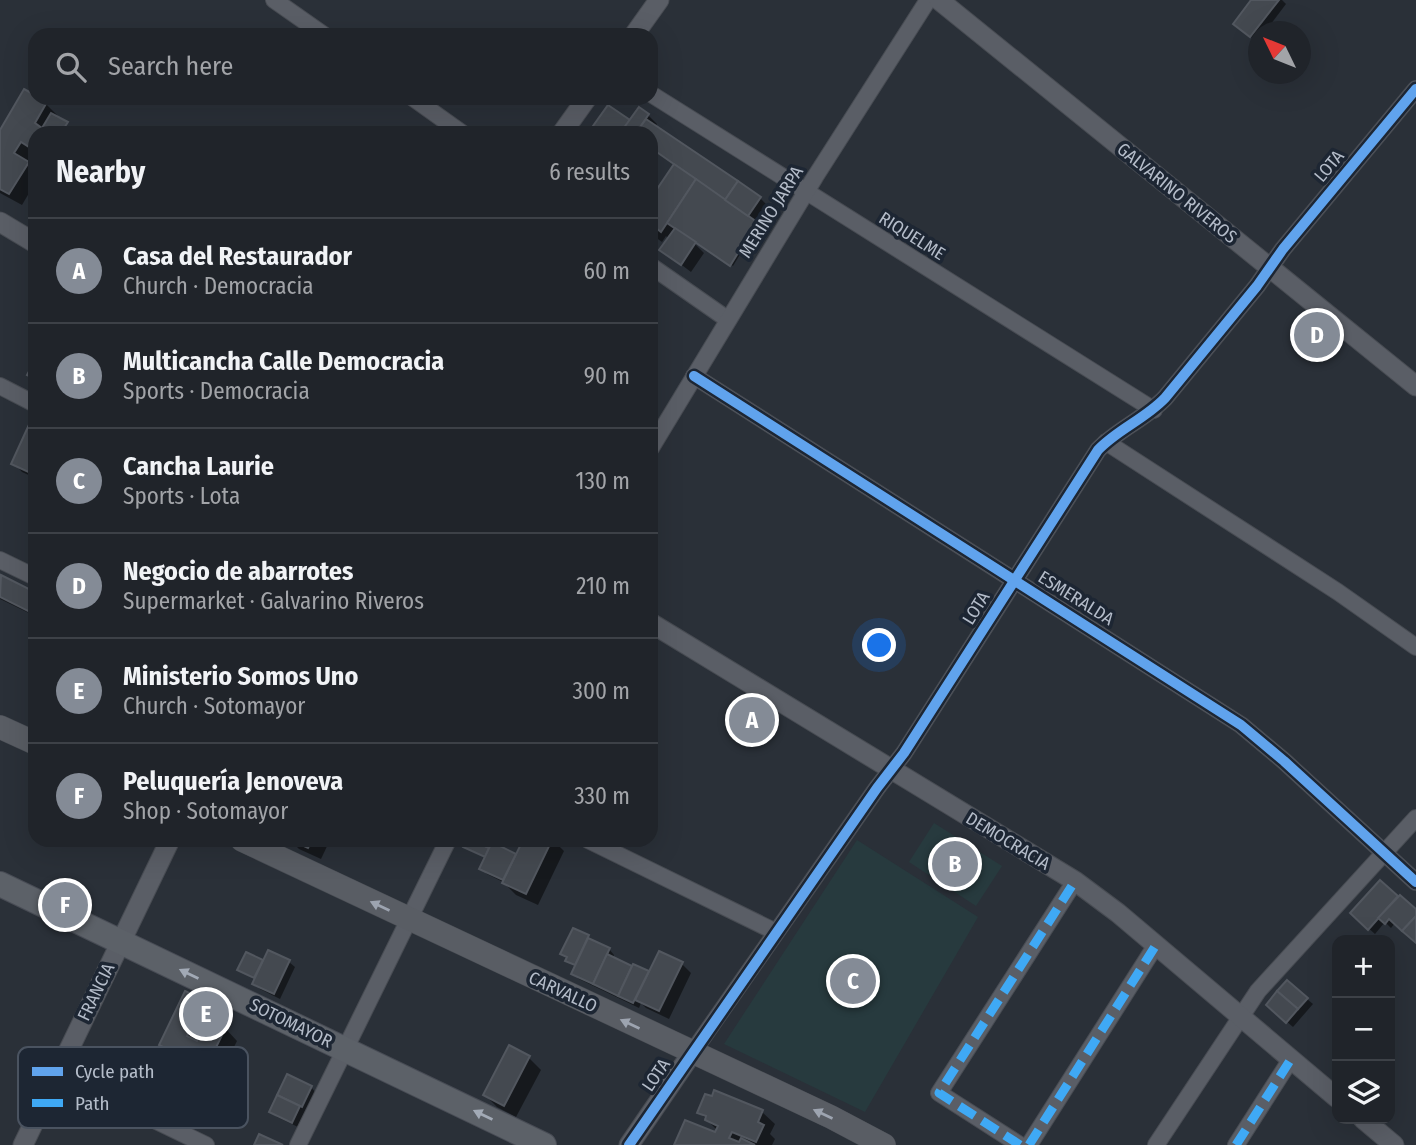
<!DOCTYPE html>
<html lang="en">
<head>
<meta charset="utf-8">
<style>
	body { margin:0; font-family:"Fira Sans Condensed",sans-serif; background:#282c32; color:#f1f3f6 }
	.controls { position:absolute; right:21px; bottom:21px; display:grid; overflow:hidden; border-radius:14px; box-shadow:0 7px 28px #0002 }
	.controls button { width:63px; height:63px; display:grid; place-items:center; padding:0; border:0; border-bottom:2px solid #3d4147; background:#20242a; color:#f1f3f6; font:35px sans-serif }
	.compass { position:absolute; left:1248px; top:21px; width:63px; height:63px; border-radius:50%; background:#20242a; box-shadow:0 7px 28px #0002; rotate:313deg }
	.you { position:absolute; left:880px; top:646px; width:24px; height:24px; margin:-18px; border:5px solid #fff; border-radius:50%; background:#1a73e8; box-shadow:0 0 0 10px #1a73e833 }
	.badge { display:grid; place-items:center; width:46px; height:46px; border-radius:50%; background:#848b96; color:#fff; font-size:23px; font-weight:700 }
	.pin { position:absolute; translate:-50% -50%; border:4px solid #fff; box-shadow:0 2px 7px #0006 }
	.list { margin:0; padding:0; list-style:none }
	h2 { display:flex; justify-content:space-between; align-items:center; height:91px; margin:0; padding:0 28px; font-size:30px }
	h2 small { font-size:23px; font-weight:400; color:#a2a4a8 }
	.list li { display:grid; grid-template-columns:46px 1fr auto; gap:21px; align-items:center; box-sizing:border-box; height:105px; padding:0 28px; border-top:2px solid #3d4147 }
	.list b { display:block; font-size:26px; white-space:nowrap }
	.list p { margin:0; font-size:23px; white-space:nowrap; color:#a2a4a8 }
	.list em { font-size:23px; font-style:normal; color:#a2a4a8 }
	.icon { flex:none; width:38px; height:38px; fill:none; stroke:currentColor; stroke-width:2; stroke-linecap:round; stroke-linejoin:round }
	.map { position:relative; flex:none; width:1416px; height:1145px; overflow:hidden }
	.search { position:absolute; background:#20242a; box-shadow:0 7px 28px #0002; left:28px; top:28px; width:630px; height:77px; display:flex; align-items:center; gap:18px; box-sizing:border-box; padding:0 24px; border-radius:21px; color:#a2a4a8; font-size:26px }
	.panel { position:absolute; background:#20242a; box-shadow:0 7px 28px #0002; left:28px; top:126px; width:630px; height:721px; border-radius:21px }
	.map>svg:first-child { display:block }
</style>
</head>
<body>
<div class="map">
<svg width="1416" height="1145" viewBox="0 0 1416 1145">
	<rect width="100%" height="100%" fill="#2a3038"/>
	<g fill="#273a3e">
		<path d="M934,823L1002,866L976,906L909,862Z"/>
		<path d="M857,840L978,917L865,1112L724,1044Z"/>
	</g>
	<g fill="#0007">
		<path d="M1253,0H1282L1286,4L1265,32H1258L1257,42L1241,29Z"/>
		<path d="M35,97L46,104L58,116L57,118L76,133H35V154L33,153L27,163L35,171V183L22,205L0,193V133Z"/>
		<path d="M648,115L657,124L655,127L760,198L769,207L733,266L693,239L692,241L704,253L691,272L662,250L669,239L666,236L662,242L651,234V198L675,166L651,149V133H590Z"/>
		<path d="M35,421V478L22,472L14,463Z"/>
		<path d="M2,578L35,594V616L0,599Z"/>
		<path d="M290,840H330L321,859L299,849Z"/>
		<path d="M468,840H501L498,847L517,857L525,840H553L564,851L538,905L516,895L503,882L487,874L481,868L486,858L467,849Z"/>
		<path d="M1380,882L1416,912V941L1395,923L1391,928L1385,922L1375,934L1358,919Z"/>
		<path d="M573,930L609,949L614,955L613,958L650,973L682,964L691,973L669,1019L646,1008L641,1003L639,1008L579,979L573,973L576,967L562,954Z"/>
		<path d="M247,954L264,962H289L295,967L280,999L260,989L254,983L255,980L240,970Z"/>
		<path d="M1307,999L1313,1004L1293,1027L1273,1010Z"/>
		<path d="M203,1001L215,1013L211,1022L225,1028L237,1041L218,1079L173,1057L161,1045Z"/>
		<path d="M529,1058L541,1070L516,1117L497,1107L485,1095Z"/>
		<path d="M311,1087L316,1093L298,1127L277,1117L271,1111Z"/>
		<path d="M715,1092L762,1112L775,1124L770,1134L775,1139L772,1145H676L716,1134L717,1130L700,1113Z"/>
	</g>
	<g fill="#444950" stroke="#52575f" stroke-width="2">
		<path d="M1251,0H1279L1250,37L1233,24Z"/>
		<path d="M24,89L35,95V98L47,102L35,123L42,128L51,113L68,122L61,133H35V151L21,142L14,153L29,162L9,194L0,189V130Z"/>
		<path d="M608,105L630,120L621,133H588Z"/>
		<path d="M639,107L649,114L636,133H629L623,129Z"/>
		<path d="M646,119L738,181L725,200L651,148V133H636Z"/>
		<path d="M674,164L696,179L661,232L656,228L652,234L651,198Z"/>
		<path d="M696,179L757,222L730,266L667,223Z"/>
		<path d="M738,181L761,197L748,216L725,200Z"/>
		<path d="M675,228L696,242L681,265L659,250Z"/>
		<path d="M35,360V379L27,375Z"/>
		<path d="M32,418L35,419V475L11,464Z"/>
		<path d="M1,575L35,592V602L30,612L0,597Z"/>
		<path d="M291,840H312L308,848Z"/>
		<path d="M466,840H472L489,848L485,857L463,847Z"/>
		<path d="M472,840H493L489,848Z"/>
		<path d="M523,840H552L526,894L502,883Z"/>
		<path d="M492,842L516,854L503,880L479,869Z"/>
		<path d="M1380,880L1398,896L1368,930L1350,913Z"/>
		<path d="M1400,895L1416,909V916L1402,931L1389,919L1385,924L1378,918Z"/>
		<path d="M1416,916V943L1402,931Z"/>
		<path d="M573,928L589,935L575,965L565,961L567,957L560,954Z"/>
		<path d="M588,938L610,948L593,984L571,974Z"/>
		<path d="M268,950L290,960L274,994L252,984Z"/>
		<path d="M659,951L683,962L659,1011L635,1000Z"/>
		<path d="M246,952L263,960L254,978L237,970Z"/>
		<path d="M607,954L632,966L618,996L593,984Z"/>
		<path d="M633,964L649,971L633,1003L618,996Z"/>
		<path d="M1287,980L1308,998L1298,1009L1277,991Z"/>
		<path d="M185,991L204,1000L187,1036L197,1041L207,1018L226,1027L206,1068L159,1045Z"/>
		<path d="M1277,991L1298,1009L1286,1023L1266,1005Z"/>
		<path d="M509,1045L530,1056L504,1106L483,1095Z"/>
		<path d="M287,1074L312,1086L302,1107L277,1095Z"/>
		<path d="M714,1090L763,1110L758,1122L764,1125L756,1142L732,1132L729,1138L739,1142L741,1138L755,1145H674L685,1120L715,1132L718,1126L705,1120L706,1116L697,1113L705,1094L712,1096Z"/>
		<path d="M277,1095L300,1106L292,1123L269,1112Z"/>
		<path d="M259,1134L283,1145H254Z"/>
	</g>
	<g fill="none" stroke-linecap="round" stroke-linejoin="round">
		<g stroke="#484c53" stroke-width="18">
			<g id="minor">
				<path d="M274,0L324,35"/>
				<path d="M651,94L1154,410"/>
				<path d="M413,98L462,133"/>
				<path d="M651,266L727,319"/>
				<path d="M694,376L1241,725L1284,761L1416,882"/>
				<path d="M0,386L35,404"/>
				<path d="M1106,442L1338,592L1416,647"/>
				<path d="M651,448L815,177L928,0"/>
				<path d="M0,560L35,577"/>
				<path d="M588,840L776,932"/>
				<path d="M692,1053L877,788L904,753L1098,450C1118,429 1145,419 1165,398L1257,286L1283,249L1416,89"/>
				<path d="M57,1073L206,1145"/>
				<path d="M298,1145L448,840"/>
				<path d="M1020,1145L939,1093L1075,881"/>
				<path d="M1029,1145L1156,945"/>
				<path d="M1156,1145L1258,991L1416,818"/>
				<path d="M1236,1145L1291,1059"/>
			</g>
		</g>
		<g stroke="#484c53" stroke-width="21">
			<g id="tertiary">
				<path d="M939,0L1416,386"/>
				<path d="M634,35L659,0"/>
				<path d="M562,133L587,98"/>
				<path d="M0,222L35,243"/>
				<path d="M651,623L1075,881L1118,913L1337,1098"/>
				<path d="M1363,1119L1394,1145"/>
				<path d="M23,1145L170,840"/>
				<path d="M629,1145L692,1053"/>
			</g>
		</g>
		<g stroke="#484c53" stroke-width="24">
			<g id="secondary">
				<path d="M0,727L35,743"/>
				<path d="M242,840L831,1117L884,1145"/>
			</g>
		</g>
		<g stroke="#484c55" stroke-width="26">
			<path id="primary" d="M0,884L544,1145"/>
		</g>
		<use href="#minor" stroke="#5a5e66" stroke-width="16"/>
		<use href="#tertiary" stroke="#5a5e66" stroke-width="19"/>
		<use href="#secondary" stroke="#595d64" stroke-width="23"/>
		<use href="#primary" stroke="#5c6168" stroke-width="24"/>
		<g stroke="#3fa9f5" stroke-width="9" stroke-dasharray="18 9" stroke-linecap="butt">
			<path d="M1020,1145L939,1093L1075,881"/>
			<path d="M1029,1145L1156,945"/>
			<path d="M1236,1145L1291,1059"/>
		</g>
		<g stroke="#1d2633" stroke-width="15">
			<g id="cycleway">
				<path d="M694,376L1241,725L1284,761L1416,882"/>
				<path d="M629,1145L877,788L904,753L1098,450C1118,429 1145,419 1165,398L1257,286L1283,249L1416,89"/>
			</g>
		</g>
		<use href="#cycleway" stroke="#60a3ed" stroke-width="10"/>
	</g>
	<defs><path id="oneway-solid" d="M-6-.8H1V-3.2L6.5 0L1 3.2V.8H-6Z" transform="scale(1.75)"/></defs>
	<g fill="#9da4b0">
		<use href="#oneway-solid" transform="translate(380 906) rotate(-155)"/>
		<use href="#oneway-solid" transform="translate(630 1024) rotate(-155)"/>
		<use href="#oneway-solid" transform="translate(823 1114) rotate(-155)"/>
	</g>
	<g fill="#a2aab6">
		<use href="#oneway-solid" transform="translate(189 974) rotate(-154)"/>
		<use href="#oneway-solid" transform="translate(483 1115) rotate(-154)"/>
	</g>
	<g text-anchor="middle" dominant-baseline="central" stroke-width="7" stroke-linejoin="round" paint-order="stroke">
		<g font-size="18" fill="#b4bcc9" stroke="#1d2633">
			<text transform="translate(1329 166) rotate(-50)">LOTA</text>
			<text transform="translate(1177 193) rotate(39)">GALVARINO RIVEROS</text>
			<text transform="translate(771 212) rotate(-58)">MERINO JARPA</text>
			<text transform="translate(912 236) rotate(32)">RIQUELME</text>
			<text transform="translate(1076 598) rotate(32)">ESMERALDA</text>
			<text transform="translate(976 608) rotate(-58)">LOTA</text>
			<text transform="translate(1008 841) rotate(31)">DEMOCRACIA</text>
			<text transform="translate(96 992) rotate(-64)">FRANCIA</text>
			<text transform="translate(563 992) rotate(25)">CARVALLO</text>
			<text transform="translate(291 1023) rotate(26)">SOTOMAYOR</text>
			<text transform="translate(656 1075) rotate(-56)">LOTA</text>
		</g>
	</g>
	<rect x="18" y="1047" width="230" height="81" rx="10" fill="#1d2633" stroke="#4a5360" stroke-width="2"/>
	<rect x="32" y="1067" width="31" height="9" fill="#60a3ed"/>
	<rect x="32" y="1099" width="31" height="8" fill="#3fa9f5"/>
	<g font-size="19" fill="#b4bcc9">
		<text x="75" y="1078">Cycle path</text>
		<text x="75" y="1110">Path</text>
	</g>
</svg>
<div class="controls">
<button>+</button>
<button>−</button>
<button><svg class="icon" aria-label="layers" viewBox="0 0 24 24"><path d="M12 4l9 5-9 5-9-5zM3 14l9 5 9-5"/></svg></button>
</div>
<svg class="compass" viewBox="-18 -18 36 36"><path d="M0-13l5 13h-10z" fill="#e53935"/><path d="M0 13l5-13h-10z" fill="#a2a4a8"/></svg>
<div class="you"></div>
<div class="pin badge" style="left:752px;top:720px">A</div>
<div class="pin badge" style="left:955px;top:864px">B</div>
<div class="pin badge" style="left:853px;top:981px">C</div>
<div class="pin badge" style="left:1317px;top:335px">D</div>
<div class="pin badge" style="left:206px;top:1014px">E</div>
<div class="pin badge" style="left:65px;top:905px">F</div>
<div class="search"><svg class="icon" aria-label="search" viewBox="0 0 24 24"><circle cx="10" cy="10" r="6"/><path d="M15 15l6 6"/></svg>Search here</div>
<section class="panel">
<h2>Nearby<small>6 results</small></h2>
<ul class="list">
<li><span class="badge">A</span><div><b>Casa del Restaurador</b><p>Church · Democracia</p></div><em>60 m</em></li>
<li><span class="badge">B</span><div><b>Multicancha Calle Democracia</b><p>Sports · Democracia</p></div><em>90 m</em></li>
<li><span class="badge">C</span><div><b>Cancha Laurie</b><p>Sports · Lota</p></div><em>130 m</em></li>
<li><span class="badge">D</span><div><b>Negocio de abarrotes</b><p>Supermarket · Galvarino Riveros</p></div><em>210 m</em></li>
<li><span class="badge">E</span><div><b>Ministerio Somos Uno</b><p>Church · Sotomayor</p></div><em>300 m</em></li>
<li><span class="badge">F</span><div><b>Peluquería Jenoveva</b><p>Shop · Sotomayor</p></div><em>330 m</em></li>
</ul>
</section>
</div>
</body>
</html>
